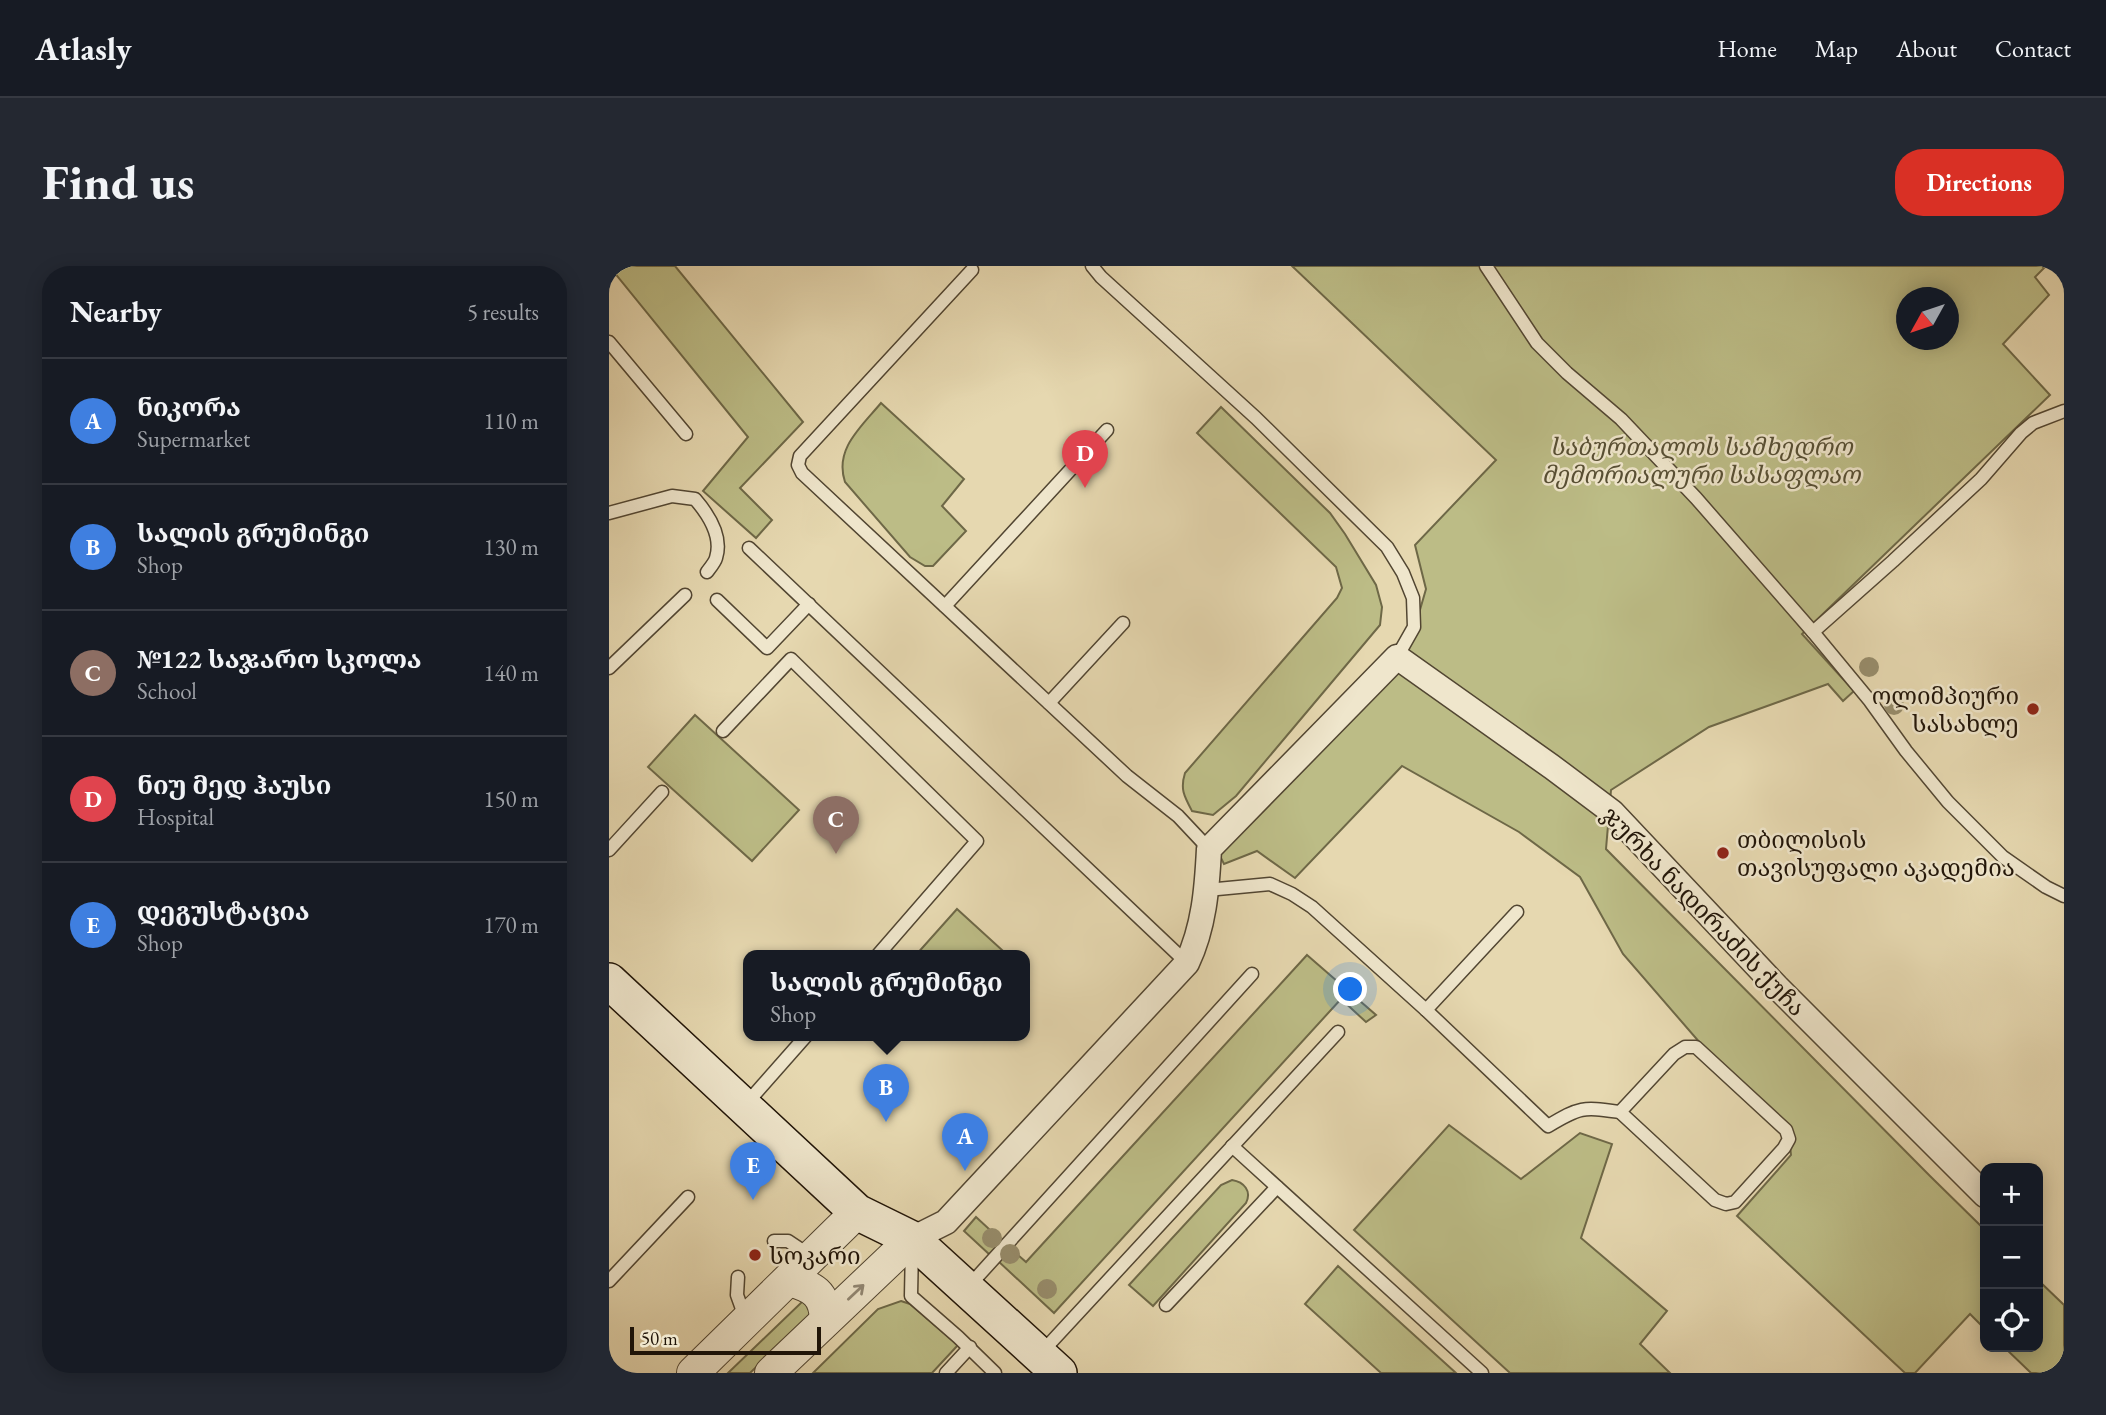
<!DOCTYPE html>
<html lang="en">
<head>
<meta charset="utf-8">
<style>
	body { margin:0; font-family:"EB Garamond","Noto Serif Georgian",serif; background:#242831; color:#f1f3f6 }
	.controls { position:absolute; right:21px; bottom:21px; display:grid; overflow:hidden; border-radius:14px; box-shadow:0 4px 18px #0003 }
	.controls button { width:63px; height:63px; display:grid; place-items:center; padding:0; border:0; border-bottom:2px solid #363941; background:#171b24; color:#f1f3f6; font:35px sans-serif }
	.compass { position:absolute; left:1287px; top:21px; width:63px; height:63px; border-radius:50%; background:#171b24; box-shadow:0 4px 18px #0003; rotate:230deg }
	.scale { position:absolute; left:21px; bottom:18px; width:191px; box-sizing:border-box; padding-left:7px; border:4px solid #211508; border-top:0; font-size:19px; line-height:24px; white-space:nowrap; color:#211508; -webkit-text-stroke:5px #efe6cc; paint-order:stroke }
	.you { position:absolute; left:742px; top:724px; width:24px; height:24px; margin:-18px; border:5px solid #fff; border-radius:50%; background:#1a73e8; box-shadow:0 0 0 10px #1a73e833 }
	.badge { display:grid; place-items:center; width:46px; height:46px; border-radius:50%; background:#d93025; color:#fff; font-size:23px; font-weight:700 }
	.pin { position:absolute; translate:-50% -58px; filter:drop-shadow(0 2px 4px #0008) }
	.pin::after { content:''; position:absolute; top:37px; width:24px; height:21px; background:inherit; clip-path:polygon(0 0,100% 0,50% 100%) }
	.popup { position:absolute; left:134px; top:684px; width:287px; height:91px; box-sizing:border-box; display:grid; place-content:center; border-radius:14px; background:#171b24; filter:drop-shadow(0 2px 5px #0005); font-size:23px; white-space:nowrap; color:#9ea1a6 }
	.popup b { font-size:26px; color:#f1f3f6 }
	.popup::after { content:''; position:absolute; left:50%; top:100%; margin-left:-14px; border:14px solid transparent; border-top-color:#171b24 }
	.list { margin:0; padding:0; list-style:none }
	h2 { display:flex; justify-content:space-between; align-items:center; height:91px; margin:0; padding:0 28px; font-size:30px }
	h2 small { font-size:23px; font-weight:400; color:#9ea1a6 }
	.list li { display:grid; grid-template-columns:46px 1fr auto; gap:21px; align-items:center; box-sizing:border-box; height:126px; padding:0 28px; border-top:2px solid #363941 }
	.list b { display:block; font-size:26px; white-space:nowrap }
	.list p { margin:0; font-size:23px; white-space:nowrap; color:#9ea1a6 }
	.list em { font-size:23px; font-style:normal; color:#9ea1a6 }
	.icon { flex:none; width:38px; height:38px; fill:none; stroke:currentColor; stroke-width:2; stroke-linecap:round; stroke-linejoin:round }
	.map { position:relative; flex:none; width:1455px; height:1107px; overflow:hidden; border-radius:28px }
	header { display:flex; align-items:center; gap:42px; box-sizing:border-box; height:98px; padding:0 35px; background:#171b24; border-bottom:2px solid #363941 }
	header strong { font-size:33px }
	nav { display:flex; gap:38px; margin-inline-start:auto; font-size:24px }
	.intro { display:flex; align-items:center; justify-content:space-between; box-sizing:border-box; height:168px; padding:0 42px }
	h1 { margin:0; font-size:49px }
	.button { padding:18px 32px; border-radius:28px; background:#d93025; color:#fff; font-size:24px; font-weight:700 }
	main { display:flex; gap:42px; padding:0 42px }
	aside { flex:1; background:#171b24; border-radius:28px; box-shadow:0 4px 18px #0003 }
	.map>svg:first-child { display:block }
</style>
</head>
<body>
<header>
<strong>Atlasly</strong>
<nav><a>Home</a><a>Map</a><a>About</a><a>Contact</a></nav>
</header>
<div class="intro"><h1>Find us</h1><a class="button">Directions</a></div>
<main>
<aside>
<h2>Nearby<small>5 results</small></h2>
<ul class="list">
<li><span class="badge" style="background:#3f7fe0">A</span><div><b>ნიკორა</b><p>Supermarket</p></div><em>110 m</em></li>
<li><span class="badge" style="background:#3f7fe0">B</span><div><b>სალის გრუმინგი</b><p>Shop</p></div><em>130 m</em></li>
<li><span class="badge" style="background:#8d6e63">C</span><div><b>№122 საჯარო სკოლა</b><p>School</p></div><em>140 m</em></li>
<li><span class="badge" style="background:#e0444e">D</span><div><b>ნიუ მედ ჰაუსი</b><p>Hospital</p></div><em>150 m</em></li>
<li><span class="badge" style="background:#3f7fe0">E</span><div><b>დეგუსტაცია</b><p>Shop</p></div><em>170 m</em></li>
</ul>
</aside>
<div class="map">
<svg width="1455" height="1107" viewBox="0 0 1455 1107">
	<rect width="100%" height="100%" fill="#e6d8b0"/>
	<filter id="stains"><feTurbulence type="fractalNoise" baseFrequency=".00286" numOctaves="4"/><feColorMatrix values="0 0 0 0 .2 0 0 0 0 .09 0 0 0 0 .02 0 0 0 .5 -.17"/></filter>
	<radialGradient id="worn" r=".72"><stop offset=".6" stop-color="#630" stop-opacity="0"/><stop offset="1" stop-color="#630" stop-opacity=".3"/></radialGradient>
	<g fill="#bcbc86" stroke="#6e6847" stroke-width="2" fill-rule="evenodd">
		<path d="M0,0H66L194,156L131,222L163,254L147,272L94,225L139,171Z"/>
		<path d="M683,0H1433L1435,2L1426,11L1440,29L1394,78L1441,129L1193,368L1245,425L1234,435L1219,418L1100,461L1002,524L997,583L1321,910L1376,964V1063L1361,1048L1306,1107H1296L1128,950L1182,889L1179,861L1092,778L1014,688L971,611L910,566L793,500L686,612L648,585L615,598L610,588L802,375L817,323L806,279L887,194ZM1297,32H1339V74H1297Z"/>
		<path d="M272,137L355,213L333,240L357,265L324,300H316L301,291L236,216C225,183 252,161 272,137Z"/>
		<path d="M612,141L721,247L736,268L767,319L773,341L771,359L627,530L604,549L583,545C575,530 571,523 576,507L728,332L733,322L727,301L588,167Z"/>
		<path d="M86,449L190,544L143,595L39,501Z"/>
		<path d="M348,643L393,684L387,690H306Z"/>
		<path d="M698,689L767,749L757,756L732,733L445,1047L389,995L401,982L417,996Z"/>
		<path d="M840,859L912,913L971,867L1003,878L972,972L1058,1045L1031,1078L1061,1107H901L745,964Z"/>
		<path d="M623,914C635,916 643,925 637,937L544,1040L520,1019L612,919Z"/>
		<path d="M367,951L393,975L381,989L355,965Z"/>
		<path d="M729,1000L847,1107H772L696,1038Z"/>
		<path d="M1429,1014L1455,1039V1107H1422L1395,1081H1429Z"/>
		<path d="M196,1033L204,1046L141,1107H119Z"/>
		<path d="M292,1035L301,1038L349,1079L323,1107H204L269,1043Z"/>
	</g>
	<g fill="none" stroke-linecap="round" stroke-linejoin="round">
		<g stroke="#524632" stroke-width="15">
			<g id="service">
				<path d="M483,0L492,11L647,152L778,281L794,307L804,332L805,361L788,391"/>
				<path d="M877,0L928,77L958,107L1012,153L1087,232L1204,366L1261,435L1297,485L1339,536L1394,591L1437,621L1455,630"/>
				<path d="M363,4L191,190L189,199L193,207L518,510L569,550L600,583"/>
				<path d="M0,76L77,168"/>
				<path d="M0,247L63,230L86,233C99,248 114,270 107,292C106,296 101,302 98,306"/>
				<path d="M140,282L578,697"/>
				<path d="M108,334L158,382L200,338"/>
				<path d="M336,340L498,164"/>
				<path d="M1204,366L1284,295L1372,213L1412,167L1424,157L1455,145"/>
				<path d="M0,402L76,329"/>
				<path d="M440,437L514,357"/>
				<path d="M114,465L182,393L368,575L268,690"/>
				<path d="M0,584L53,526"/>
				<path d="M598,624L661,618L683,628L703,641L817,744"/>
				<path d="M908,646L817,744L939,860C972,840 974,841 1011,846"/>
				<path d="M1076,781H1087L1177,864L1180,873L1175,882L1126,936L1117,938L1106,934L1011,846L1065,788Z"/>
				<path d="M137,838L197,770"/>
				<path d="M623,880L873,1107"/>
				<path d="M165,975H179L203,991"/>
				<path d="M303,980L302,1030L349,1071L386,1107"/>
				<path d="M129,1011L128,1029L137,1054"/>
				<path d="M0,1015L79,931"/>
				<path d="M360,1020L643,708"/>
				<path d="M557,1039L668,921"/>
				<path d="M433,1086L729,766"/>
				<path d="M337,1107L361,1081"/>
			</g>
		</g>
		<g stroke="#524632" stroke-width="27">
			<path id="minor" d="M303,973L337,956L578,697C595,661 598,623 600,583L788,391L943,501L1003,546L1168,721L1376,929"/>
		</g>
		<g stroke="#524632" stroke-width="34">
			<g id="tertiary">
				<path d="M180,1014C204,1021 216,1027 217,1054"/>
				<path d="M84,1107L248,946"/>
				<path d="M162,1107L303,973"/>
			</g>
		</g>
		<g stroke="#211508" stroke-width="38">
			<path id="secondary" d="M0,715L248,946L303,973L450,1107"/>
		</g>
		<use href="#service" stroke="#efe6cc" stroke-width="12"/>
		<use href="#minor" stroke="#efe6cc" stroke-width="24"/>
		<use href="#tertiary" stroke="#efe6cc" stroke-width="32"/>
		<use href="#secondary" stroke="#efe6cc" stroke-width="35"/>
	</g>
	<g fill="#978d6c">
		<circle cx="1260" cy="401" r="10"/>
		<circle cx="1285" cy="439" r="10"/>
		<circle cx="383" cy="972" r="10"/>
		<circle cx="401" cy="988" r="10"/>
		<circle cx="438" cy="1023" r="10"/>
	</g>
	<defs><path id="oneway-shaft" d="M-6 0H5M1.5-3L5.5 0L1.5 3" fill="none" stroke-width="1.6" stroke-linecap="round" stroke-linejoin="round" transform="scale(1.75)"/></defs>
	<use stroke="#928874" href="#oneway-shaft" transform="translate(247 1026) rotate(-43)"/>
	<g fill="#8f2418" stroke="#efe6cc" stroke-width="2.5">
		<circle cx="1424" cy="443" r="7"/>
		<circle cx="1114" cy="587" r="7"/>
		<circle cx="146" cy="989" r="7"/>
	</g>
	<g text-anchor="middle" dominant-baseline="central" stroke-width="5" stroke-linejoin="round" paint-order="stroke">
		<g font-size="24" font-style="italic" fill="#574f34" stroke="#efe6cc">
			<text x="1092" y="180">საბურთალოს სამხედრო<tspan x="1092" dy="28">მემორიალური სასაფლაო</tspan></text>
		</g>
		<g font-size="24" fill="#211508" stroke="#efe6cc" text-anchor="start">
			<text x="1410" y="429" text-anchor="end">ოლიმპიური<tspan x="1410" dy="28">სასახლე</tspan></text>
			<text x="1128" y="573">თბილისის<tspan x="1128" dy="28">თავისუფალი აკადემია</tspan></text>
			<text x="160" y="989">სოკარი</text>
		</g>
		<g font-size="24" fill="#211508" stroke="#efe6cc">
			<text transform="translate(1095 645) rotate(46)">ჯურხა ნადირაძის ქუჩა</text>
		</g>
	</g>
	<rect width="100%" height="100%" filter="url(#stains)"/>
	<rect width="100%" height="100%" fill="url(#worn)"/>
</svg>
<div class="controls">
<button>+</button>
<button>−</button>
<button><svg class="icon" aria-label="locate" viewBox="0 0 24 24"><circle cx="12" cy="12" r="6"/><path d="M12 2v4M12 18v4M2 12h4M18 12h4"/></svg></button>
</div>
<svg class="compass" viewBox="-18 -18 36 36"><path d="M0-13l5 13h-10z" fill="#e53935"/><path d="M0 13l5-13h-10z" fill="#9ea1a6"/></svg>
<div class="scale">50 m</div>
<div class="you"></div>
<div class="pin badge" style="left:356px;top:905px;background:#3f7fe0">A</div>
<div class="pin badge" style="left:277px;top:856px;background:#3f7fe0">B</div>
<div class="popup"><b>სალის გრუმინგი</b>Shop</div>
<div class="pin badge" style="left:227px;top:588px;background:#8d6e63">C</div>
<div class="pin badge" style="left:476px;top:222px;background:#e0444e">D</div>
<div class="pin badge" style="left:144px;top:934px;background:#3f7fe0">E</div>
</div>
</main>
</body>
</html>
